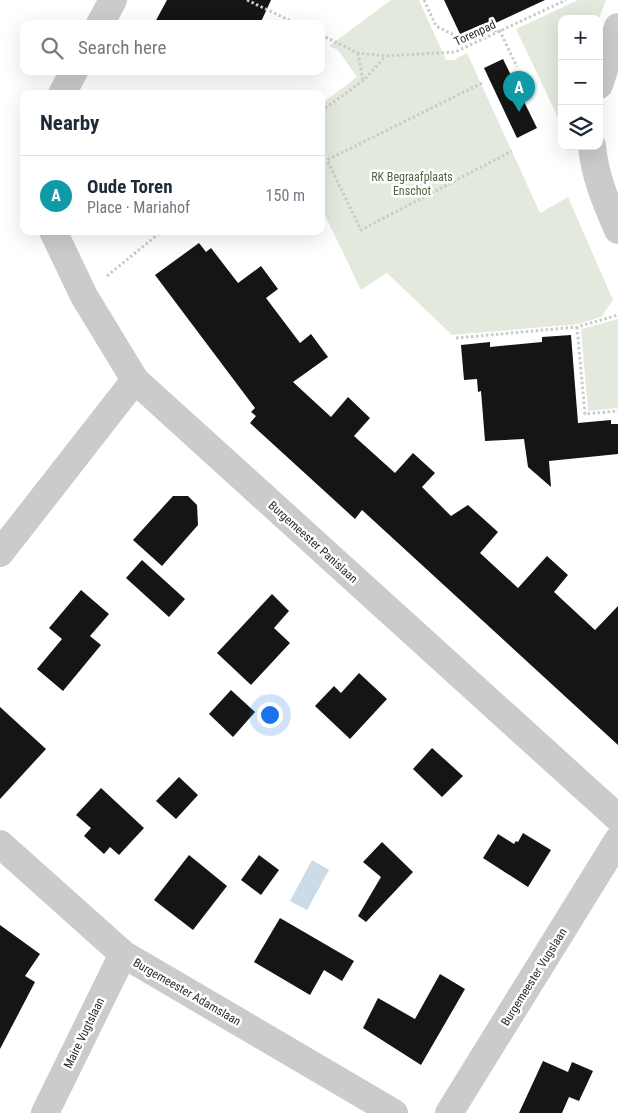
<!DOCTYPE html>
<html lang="en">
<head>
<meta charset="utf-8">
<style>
	body { margin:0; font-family:"Roboto Condensed",sans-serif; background:#f2f2f3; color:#1f2937 }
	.controls { position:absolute; right:15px; top:15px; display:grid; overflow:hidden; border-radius:10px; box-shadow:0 5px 20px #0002 }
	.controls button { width:45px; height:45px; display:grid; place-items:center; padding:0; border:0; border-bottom:1px solid #e0e1e3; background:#fff; color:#1f2937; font:25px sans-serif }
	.you { position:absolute; left:269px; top:714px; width:18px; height:18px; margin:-12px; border:4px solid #fff; border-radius:50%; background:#1a73e8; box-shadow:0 0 0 8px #1a73e833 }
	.badge { display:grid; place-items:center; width:32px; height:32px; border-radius:50%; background:#d54241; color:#fff; font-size:16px; font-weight:700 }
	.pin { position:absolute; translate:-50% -41px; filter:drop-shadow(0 1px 2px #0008) }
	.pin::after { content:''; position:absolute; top:26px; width:18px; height:15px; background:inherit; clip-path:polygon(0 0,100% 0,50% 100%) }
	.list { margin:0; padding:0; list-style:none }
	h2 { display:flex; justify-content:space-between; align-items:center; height:65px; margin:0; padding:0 20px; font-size:21px }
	h2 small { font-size:16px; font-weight:400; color:#747a83 }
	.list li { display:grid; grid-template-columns:32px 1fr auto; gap:15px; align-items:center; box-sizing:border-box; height:80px; padding:0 20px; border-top:1px solid #e0e1e3 }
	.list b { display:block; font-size:19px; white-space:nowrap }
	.list p { margin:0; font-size:16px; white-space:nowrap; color:#747a83 }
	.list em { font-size:16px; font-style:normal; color:#747a83 }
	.icon { flex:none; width:28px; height:28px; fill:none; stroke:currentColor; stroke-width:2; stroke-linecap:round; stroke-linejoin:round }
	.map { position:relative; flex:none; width:618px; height:1113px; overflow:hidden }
	.search { position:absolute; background:#fff; box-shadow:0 5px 20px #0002; left:20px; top:20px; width:305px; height:55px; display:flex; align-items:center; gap:12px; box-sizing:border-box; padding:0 18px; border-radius:10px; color:#747a83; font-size:19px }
	.panel { position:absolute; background:#fff; box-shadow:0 5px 20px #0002; left:20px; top:90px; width:305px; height:145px; border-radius:10px }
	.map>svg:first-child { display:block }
</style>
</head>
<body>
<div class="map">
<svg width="618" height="1113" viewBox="0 0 618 1113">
	<rect width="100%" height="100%" fill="#fff"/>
	<g fill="#e3eadd">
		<path d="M391,0H419L446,60H454L467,53L540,213L568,197L613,300L601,317L579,324L452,335L387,273L361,290L321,207V104L357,77L338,50L329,46Z"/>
		<path d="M578,0H606L599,19H562V126L516,29Z"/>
		<path d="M618,319V408L588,411L581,329Z"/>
	</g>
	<path fill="#cbdbe8" d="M312,860L329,870L307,910L290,901Z"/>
	<g fill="#151515">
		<path d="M167,0H271L260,24H154Z"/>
		<path d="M444,0H545L485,28L483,24L460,34Z"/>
		<path d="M503,59L537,128L517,138L484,68Z"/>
		<path d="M199,243L206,252L211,248L238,283L261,266L278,289L266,298L300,343L311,334L328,357L293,382L331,417L348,397L370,418L354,436L395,473L413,453L435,473L422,487L451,516L468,505L498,532L480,553L518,588L547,556L568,575L554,592L595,630L618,606V745L362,510L355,519L250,423L256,416L251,412L255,408L155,275Z"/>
		<path d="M571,335L578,423L611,420V424H618V454L549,461L551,487L528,467L524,439L485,441L481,391L478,392L477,379L464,380L461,345L490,342V347L542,342V337Z"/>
		<path d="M173,496H188L197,505L198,525L162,566L133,540Z"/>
		<path d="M142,560L185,599L169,617L126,578Z"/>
		<path d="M81,590L109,614L90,636L101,645L63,691L37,669L62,639L49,628Z"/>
		<path d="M272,594L289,611L274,628L290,643L251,685L217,653Z"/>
		<path d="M359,673L387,699L350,739L315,706L334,686L341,693Z"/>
		<path d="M231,690L255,712L233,737L209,714Z"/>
		<path d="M0,707L46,749L0,799Z"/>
		<path d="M432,748L463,776L442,797L413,769Z"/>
		<path d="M179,777L198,795L176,819L156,801Z"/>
		<path d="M101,788L144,828L119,855L110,847L104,854L84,836L91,828L76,815Z"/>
		<path d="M523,833L551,850L528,887L483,858L498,834L514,844L516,841L518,842Z"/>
		<path d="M382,842L413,872L366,922L358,916L381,877L363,862Z"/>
		<path d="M189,855L227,886L193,930L154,900Z"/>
		<path d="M259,855L279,870L261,895L241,880Z"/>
		<path d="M280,918L354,961L342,981L324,970L310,995L254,962Z"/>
		<path d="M0,925L40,954L25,976L35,982L0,1049Z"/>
		<path d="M440,974L465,989L421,1065L363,1028L378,998L415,1019Z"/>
		<path d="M543,1061L568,1072L572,1062L593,1071L579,1101L569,1097L562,1113H519Z"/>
	</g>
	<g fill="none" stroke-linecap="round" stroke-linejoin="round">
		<g stroke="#cbcbcb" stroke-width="3" stroke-dasharray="2.5 2.5" stroke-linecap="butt">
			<path d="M247,0L297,24"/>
			<path d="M424,0L436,26L458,37L490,30L500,31L517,67"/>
			<path d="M321,35L358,53L385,56L455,52L566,0"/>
			<path d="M358,53L363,81"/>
			<path d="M482,83L327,160L361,230L512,151"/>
			<path d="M321,111L363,81L385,57"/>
			<path d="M107,276L162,231"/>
			<path d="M577,327L585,414L618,411"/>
			<path d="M456,338L577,327L618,315"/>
		</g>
		<g stroke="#cbcbcb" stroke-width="28">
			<path d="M100,24L113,0"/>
			<path d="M599,85L618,27"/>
			<path d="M62,94L74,71"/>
			<path d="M592,146C595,177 606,202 618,230"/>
			<path d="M53,231L84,296L135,380L618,818"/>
			<path d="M0,553L135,380"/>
			<path d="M0,844L123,954L394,1113"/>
			<path d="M45,1113L123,954"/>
			<path d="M449,1113L618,840"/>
		</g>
	</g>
	<g text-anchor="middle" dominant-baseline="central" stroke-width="5" stroke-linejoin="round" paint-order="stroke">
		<g font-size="12" fill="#2e2e2e" stroke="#fff">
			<text transform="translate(475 33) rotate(-25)">Torenpad</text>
			<text transform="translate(313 542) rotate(42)">Burgemeester Panislaan</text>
			<text transform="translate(534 977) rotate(-58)">Burgemeester Vugslaan</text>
			<text transform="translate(187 992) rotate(30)">Burgemeester Adamslaan</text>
			<text transform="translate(84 1033) rotate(-64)">Maire Vugtslaan</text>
		</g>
		<g font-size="12" fill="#4e6640" stroke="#fff">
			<text x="412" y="177">RK Begraafplaats<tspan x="412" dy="14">Enschot</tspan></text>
		</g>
	</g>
</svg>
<div class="controls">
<button>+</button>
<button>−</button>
<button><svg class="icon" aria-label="layers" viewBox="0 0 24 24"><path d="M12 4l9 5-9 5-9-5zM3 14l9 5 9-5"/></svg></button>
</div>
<div class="you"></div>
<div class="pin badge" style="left:519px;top:112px;background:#0f9aa8">A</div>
<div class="search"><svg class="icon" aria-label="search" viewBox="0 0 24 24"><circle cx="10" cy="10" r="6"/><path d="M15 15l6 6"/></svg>Search here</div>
<section class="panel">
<h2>Nearby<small></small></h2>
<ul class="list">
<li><span class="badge" style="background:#0f9aa8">A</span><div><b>Oude Toren</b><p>Place · Mariahof</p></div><em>150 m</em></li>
</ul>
</section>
</div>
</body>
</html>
